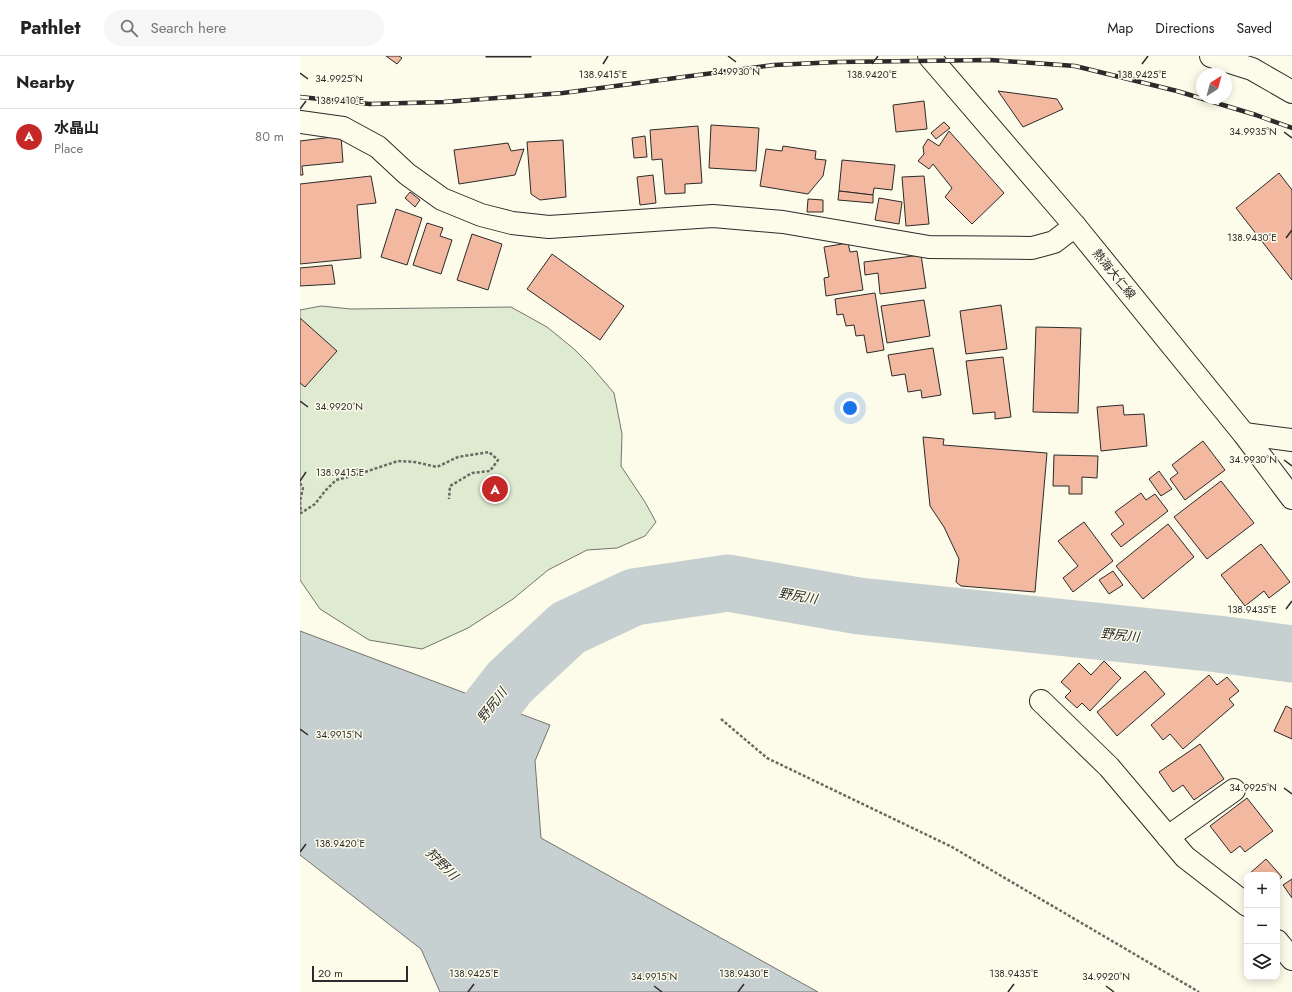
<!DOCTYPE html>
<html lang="en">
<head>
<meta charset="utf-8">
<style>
	body { margin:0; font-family:Jost,"Noto Sans JP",sans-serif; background:#f6f6f6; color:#222 }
	.controls { position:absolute; right:12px; bottom:12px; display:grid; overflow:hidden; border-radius:8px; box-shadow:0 2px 10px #0003 }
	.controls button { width:36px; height:36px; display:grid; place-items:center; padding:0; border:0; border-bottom:1px solid #e0e0e0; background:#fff; color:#222; font:20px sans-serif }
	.compass { position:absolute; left:896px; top:12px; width:36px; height:36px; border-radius:50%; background:#fff; box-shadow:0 2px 10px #0003; rotate:36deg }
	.scale { position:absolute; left:12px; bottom:10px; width:96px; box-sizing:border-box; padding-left:4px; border:2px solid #2b2b2b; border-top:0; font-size:11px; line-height:14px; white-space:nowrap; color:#2b2b2b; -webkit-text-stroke:3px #fdfbea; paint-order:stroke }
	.you { position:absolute; left:550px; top:352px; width:14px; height:14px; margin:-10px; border:3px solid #fff; border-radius:50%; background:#1a73e8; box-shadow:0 0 0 6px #1a73e833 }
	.badge { display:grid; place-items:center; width:26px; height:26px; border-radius:50%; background:#c62828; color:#fff; font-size:13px; font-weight:700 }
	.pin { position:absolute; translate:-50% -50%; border:2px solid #fff; box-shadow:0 1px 4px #0006 }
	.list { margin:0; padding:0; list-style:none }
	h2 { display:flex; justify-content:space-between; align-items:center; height:52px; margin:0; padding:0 16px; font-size:17px }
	h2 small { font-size:13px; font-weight:400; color:#767676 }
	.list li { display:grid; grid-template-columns:26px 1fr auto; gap:12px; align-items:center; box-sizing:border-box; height:56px; padding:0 16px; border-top:1px solid #e0e0e0 }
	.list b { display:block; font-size:15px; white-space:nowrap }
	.list p { margin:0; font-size:13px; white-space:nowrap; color:#767676 }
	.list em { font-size:13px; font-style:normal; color:#767676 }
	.icon { flex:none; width:22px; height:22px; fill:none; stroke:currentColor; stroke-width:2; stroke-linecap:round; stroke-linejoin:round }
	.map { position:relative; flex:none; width:992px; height:936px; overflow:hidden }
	header { display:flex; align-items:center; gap:24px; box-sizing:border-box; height:56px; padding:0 20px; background:#fff; border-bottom:1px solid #e0e0e0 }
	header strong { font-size:19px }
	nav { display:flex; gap:22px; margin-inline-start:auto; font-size:14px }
	.search { width:280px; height:36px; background:#f6f6f6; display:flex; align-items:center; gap:10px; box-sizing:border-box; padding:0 14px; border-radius:22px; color:#767676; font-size:15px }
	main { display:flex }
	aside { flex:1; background:#fff }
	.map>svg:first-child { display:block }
</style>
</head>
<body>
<header>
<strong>Pathlet</strong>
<div class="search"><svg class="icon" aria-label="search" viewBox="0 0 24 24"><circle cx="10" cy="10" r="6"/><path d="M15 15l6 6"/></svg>Search here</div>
<nav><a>Map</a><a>Directions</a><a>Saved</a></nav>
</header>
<main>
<aside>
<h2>Nearby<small></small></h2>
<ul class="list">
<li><span class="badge">A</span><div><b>水晶山</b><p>Place</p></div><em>80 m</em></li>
</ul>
</aside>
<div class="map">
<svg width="992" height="936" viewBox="0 0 992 936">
	<rect width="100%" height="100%" fill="#fdfbea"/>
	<path fill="#deebd1" stroke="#74746e" d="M21,250L51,253L211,251L247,271L274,293L290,309L314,337L322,378L321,410L345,446L356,466L345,480L317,492L287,494L248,514L213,543L168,572L122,593L69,584L20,553L0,524V254Z"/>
	<path fill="#c7d0d0" stroke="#74746e" d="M0,575L250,669L235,705L241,782L518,936H140L121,893L0,799Z"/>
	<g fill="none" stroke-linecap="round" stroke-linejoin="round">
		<path stroke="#c7d0d0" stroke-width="57" d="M144,710L210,626L268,572L334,541L428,527L559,550L918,588L992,598"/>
	</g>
	<g fill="#f2b8a0" stroke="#2b2b2b">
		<path d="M86,0H99L102,2L97,8Z"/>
		<rect x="186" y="0" width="45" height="1"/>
		<path d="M698,35L757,43L763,53L723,71Z"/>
		<path d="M624,45L627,73L596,76L593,49Z"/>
		<path d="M644,66L650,72L636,83L631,77Z"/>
		<path d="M411,69L459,72L456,115L409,112Z"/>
		<path d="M398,70L402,127L385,128V137L365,138L362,103L352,104L350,74Z"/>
		<path d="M649,75L704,137L672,168L645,141L652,132L633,108L629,113L618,105L624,98L623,91L628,83L639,90Z"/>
		<path d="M41,80L43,106L2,110L3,119H0V85Z"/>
		<path d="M345,80L347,101L334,102L332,82Z"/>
		<path d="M263,84L266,141L240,144L231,138L227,86Z"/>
		<path d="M208,87L211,95L224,93L215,119L159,128L154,94Z"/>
		<path d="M483,90L516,95L515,103L526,104L523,120L508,138L460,130L466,93L482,95Z"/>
		<path d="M542,104L595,109L592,134L574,132L573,139L539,135Z"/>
		<path d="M979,117L992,134V224L936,152Z"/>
		<path d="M353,119L356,147L340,149L337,121Z"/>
		<path d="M71,120L76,147L57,149L61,202L0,208V128Z"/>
		<path d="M624,120L629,168L606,170L602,121Z"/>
		<path d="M539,135L573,139V147L538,144Z"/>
		<path d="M110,136L120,144L115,151L105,142Z"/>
		<path d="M579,142L602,146L599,168L575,164Z"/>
		<path d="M508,143L523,144V156H507Z"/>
		<path d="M96,153L122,162L107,209L81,201Z"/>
		<path d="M127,167L143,172L140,180L152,184L141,218L113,209Z"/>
		<path d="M172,178L202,188L188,234L157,224Z"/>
		<path d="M548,187L550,196L557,195L563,234L526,240L524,222L529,221L524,191Z"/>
		<path d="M252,198L324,250L300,284L227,233Z"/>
		<path d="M621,199L626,232L580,238L578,217L565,219L564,206Z"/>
		<path d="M32,209L35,228L0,230V212Z"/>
		<path d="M575,237L584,294L567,297L564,279L556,280L554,269L546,270L543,258L537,259L535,243Z"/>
		<path d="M624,244L630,280L587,287L581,250Z"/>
		<path d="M701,249L707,293L666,298L660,255Z"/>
		<path d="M0,262L37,295L5,331L0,327Z"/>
		<path d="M736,271L781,272L778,357L733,356Z"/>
		<path d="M633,292L641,339L622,342L621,334L608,336L605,318L592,320L588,299Z"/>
		<path d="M703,301L711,361L695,363V356L673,358L666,305Z"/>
		<path d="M823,349L824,359L844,358L847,390L801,395L797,351Z"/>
		<path d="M623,381L644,383L643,389L747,397L735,536L661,530L656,526L659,503L644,471L630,450Z"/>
		<path d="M903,385L925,414L885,444L870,423L878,417L872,409Z"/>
		<path d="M754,399L798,400L797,422L782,421V438H769V430H753Z"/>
		<path d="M859,415L872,433L861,440L849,423Z"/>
		<path d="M921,425L954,467L907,503L874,461Z"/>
		<path d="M841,437L846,444L855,438L868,455L821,491L811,478L824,468L815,456Z"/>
		<path d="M784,466L813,505L773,536L763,522L778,510L758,485Z"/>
		<path d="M868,468L894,501L843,543L816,510Z"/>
		<path d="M961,488L990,526L969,542L964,535L945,550L921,519Z"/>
		<path d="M813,515L823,529L809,538L799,524Z"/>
		<path d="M804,605L821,622L790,655L782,647L777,652L765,641L771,635L761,626L779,607L791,619Z"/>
		<path d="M845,615L865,638L817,680L797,656Z"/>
		<path d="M909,619L917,629L927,621L939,635L929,643L934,649L883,693L870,678L863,684L851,669Z"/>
		<path d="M986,650L992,653V683L974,675Z"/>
		<path d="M900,688L924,723L894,744L883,729L873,736L859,716Z"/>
		<path d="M947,742L973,775L945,796L940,790L931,797L910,770Z"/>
		<path d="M966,803L982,821L977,826V819H948Z"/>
		<path d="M992,823V842L983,829Z"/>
	</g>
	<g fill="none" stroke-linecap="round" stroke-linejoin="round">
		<g stroke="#2b2b2b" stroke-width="24">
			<g id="minor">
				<path d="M911,0L952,13L992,36"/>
				<path d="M0,66L43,72L78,91L107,118L142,143L181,159L212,167L249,171L413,160L483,166L629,191L732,192L754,186L775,170"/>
				<path d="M944,378L992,384"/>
				<path d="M741,645L809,711L885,801L947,849"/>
				<path d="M868,781L934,734"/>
				<path d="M977,885L992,903"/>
			</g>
		</g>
		<g stroke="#2b2b2b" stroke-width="24">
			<path id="primary" d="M629,0L775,170L944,378L992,442"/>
		</g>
		<g stroke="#6a6964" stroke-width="2.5" stroke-dasharray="3 2" stroke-linecap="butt">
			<path d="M0,427L3,432L0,445L1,457L15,448L25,435L36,424L59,418L98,405L115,406L137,411L158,401L189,396L198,404L190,415L172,417L150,430L149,443"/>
			<path d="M421,663L467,702L652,791L899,936"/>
		</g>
		<use href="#minor" stroke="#fdfbea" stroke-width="22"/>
		<use href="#primary" stroke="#fdfbea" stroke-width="22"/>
		<g stroke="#2b2b2b" stroke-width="4.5">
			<path id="rail" d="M0,41L70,48L144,46L263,37L474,9L538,6L690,4L775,10L877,35L956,59L992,72"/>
		</g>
		<use href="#rail" stroke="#fdfbea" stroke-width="3" stroke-dasharray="9" stroke-linecap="butt"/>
	</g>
	<path fill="none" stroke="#2b2b2b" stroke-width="1.5" d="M428,0L436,6M303,8L308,0M572,8L578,0M842,8L848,0M0,17L8,23M0,53L6,45M984,76L992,82M986,182L992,174M0,345L8,351M984,404L992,410M0,425L6,416M986,553L992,545M0,673L8,679M984,732L992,738M0,796L6,788M354,930L362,936M806,930L814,936M168,936L174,928M438,936L444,928M708,936L714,928"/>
	<g text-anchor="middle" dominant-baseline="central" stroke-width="3" stroke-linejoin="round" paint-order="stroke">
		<g font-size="12" fill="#2b2b2b" stroke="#fdfbea">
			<text transform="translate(814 218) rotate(51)">熱海大仁線</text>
		</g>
		<g font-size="13" font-style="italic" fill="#2b2b2b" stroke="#fdfbea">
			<text transform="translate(498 540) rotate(10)">野尻川</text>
			<text transform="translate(820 579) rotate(6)">野尻川</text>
			<text transform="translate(192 649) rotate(-52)">野尻川</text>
			<text transform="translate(142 808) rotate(45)">狩野川</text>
		</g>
	</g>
	<g font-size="10" text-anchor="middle" fill="#2b2b2b" stroke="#fdfbea" stroke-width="3" stroke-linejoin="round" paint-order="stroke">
		<text x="436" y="19">34.9930°N</text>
		<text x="303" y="22">138.9415°E</text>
		<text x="572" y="22">138.9420°E</text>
		<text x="842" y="22">138.9425°E</text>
		<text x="39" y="26">34.9925°N</text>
		<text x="40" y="48">138.9410°E</text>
		<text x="953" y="79">34.9935°N</text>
		<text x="952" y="185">138.9430°E</text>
		<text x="39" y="354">34.9920°N</text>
		<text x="953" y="407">34.9930°N</text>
		<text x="40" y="420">138.9415°E</text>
		<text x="952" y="557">138.9435°E</text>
		<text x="39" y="682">34.9915°N</text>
		<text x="953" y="735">34.9925°N</text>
		<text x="40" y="791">138.9420°E</text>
		<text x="174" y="921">138.9425°E</text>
		<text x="444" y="921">138.9430°E</text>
		<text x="714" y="921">138.9435°E</text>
		<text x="354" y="924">34.9915°N</text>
		<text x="806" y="924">34.9920°N</text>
	</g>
</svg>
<div class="controls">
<button>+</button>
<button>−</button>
<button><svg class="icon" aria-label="layers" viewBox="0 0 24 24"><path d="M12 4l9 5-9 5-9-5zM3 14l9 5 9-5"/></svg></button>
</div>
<svg class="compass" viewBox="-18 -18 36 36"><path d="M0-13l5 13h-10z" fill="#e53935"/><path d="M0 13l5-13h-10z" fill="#767676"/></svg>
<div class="scale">20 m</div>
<div class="you"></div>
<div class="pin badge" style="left:195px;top:433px">A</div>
</div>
</main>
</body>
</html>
